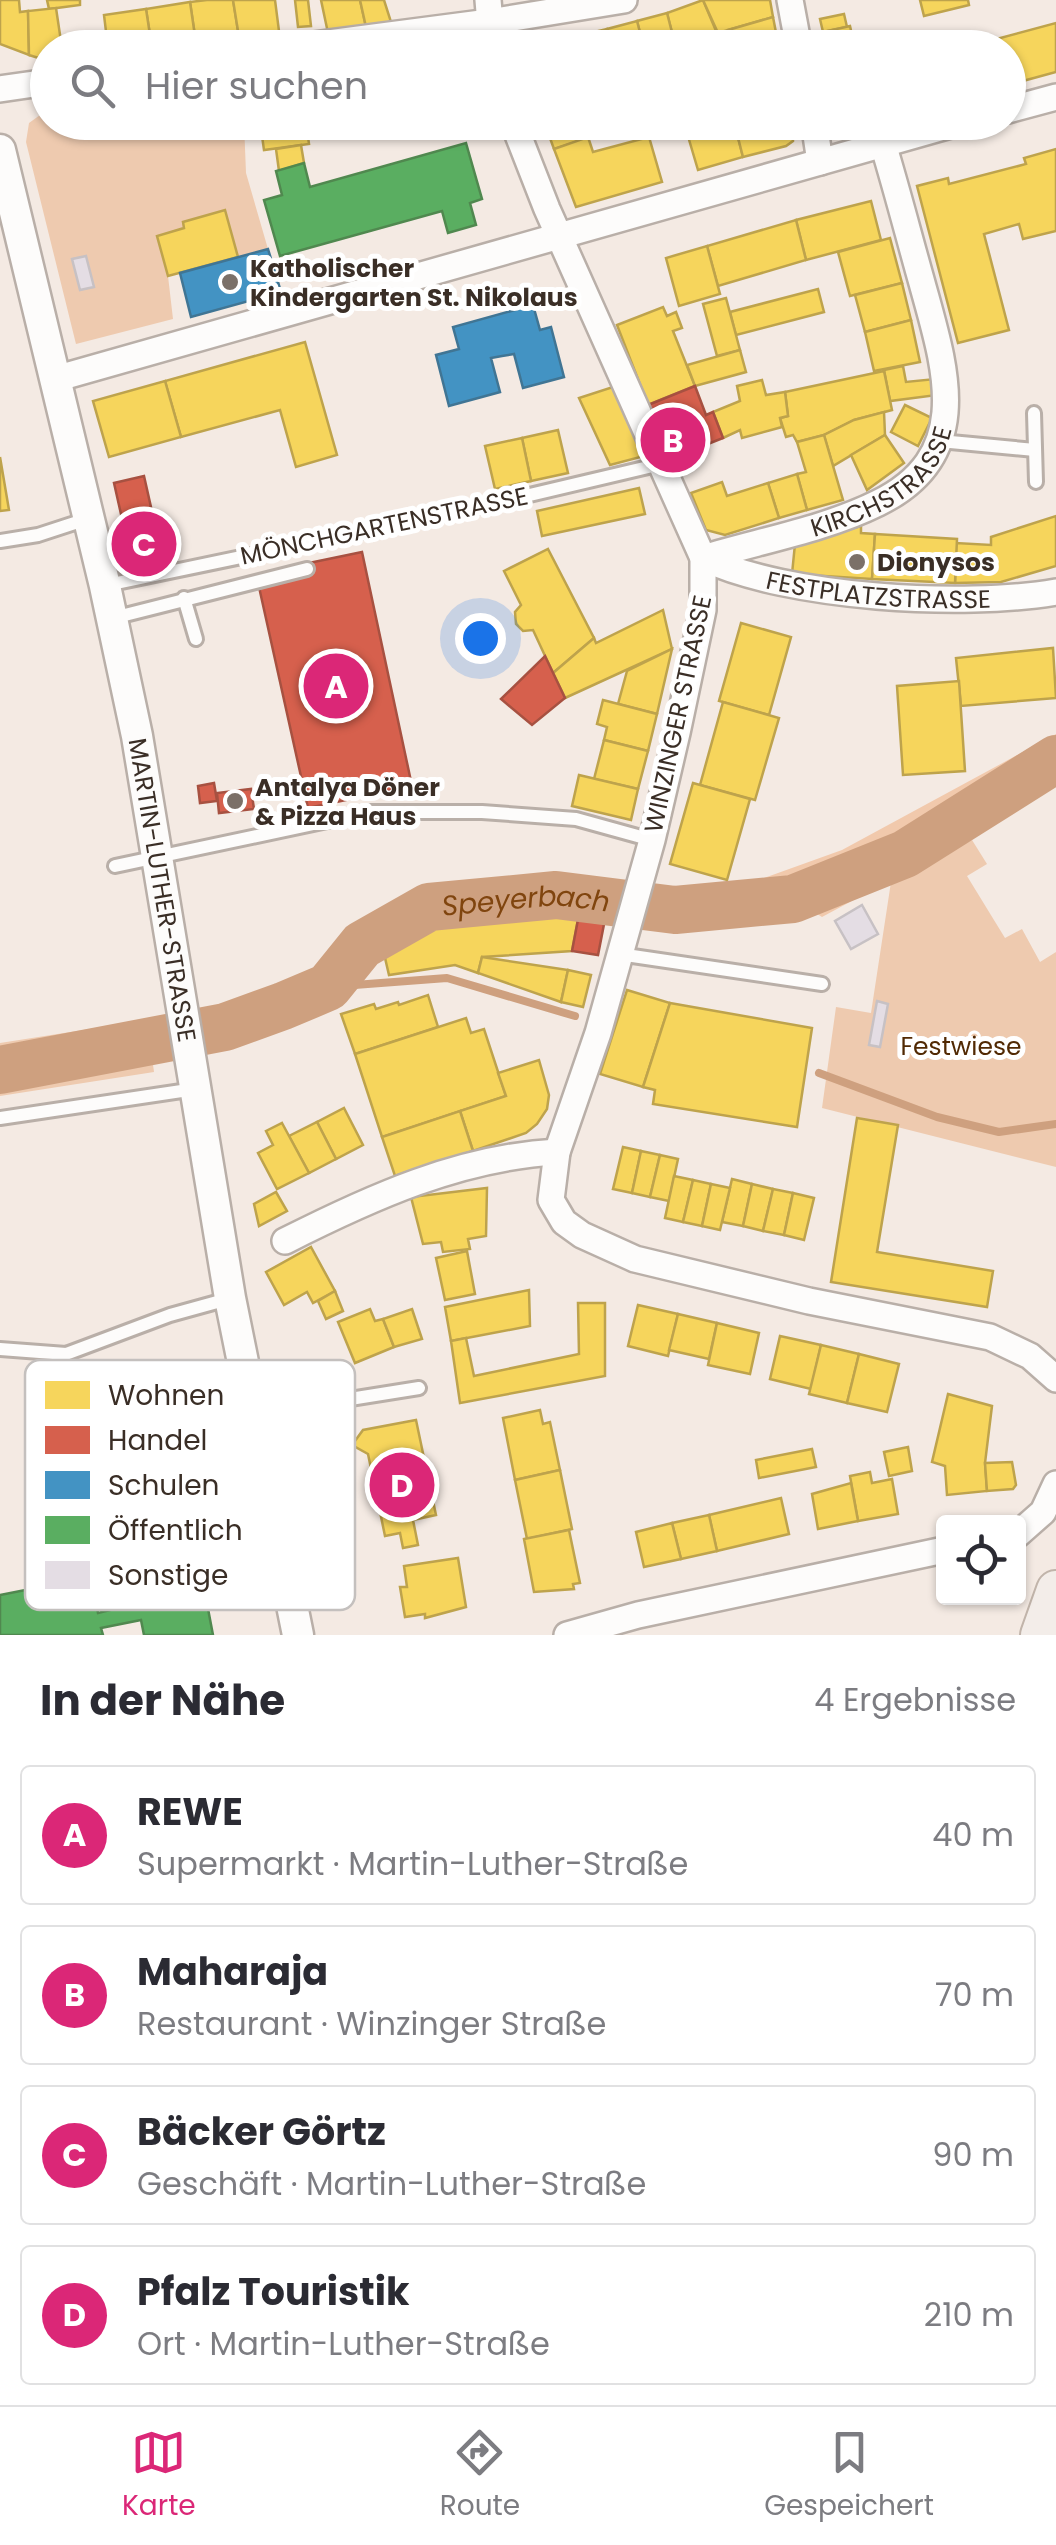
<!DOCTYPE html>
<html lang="de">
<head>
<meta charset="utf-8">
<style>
	body { margin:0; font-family:Poppins,sans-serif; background:#f7f7f7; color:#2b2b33 }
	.controls { position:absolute; right:30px; bottom:30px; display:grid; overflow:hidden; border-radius:10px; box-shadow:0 2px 8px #0004 }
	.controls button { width:90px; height:90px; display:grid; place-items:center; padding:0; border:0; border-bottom:2px solid #e1e1e2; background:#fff; color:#2b2b33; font:50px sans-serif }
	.you { position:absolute; left:480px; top:638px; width:35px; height:35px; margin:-25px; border:8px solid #fff; border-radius:50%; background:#1a73e8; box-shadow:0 0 0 15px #1a73e833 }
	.badge { display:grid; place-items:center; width:65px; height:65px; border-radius:50%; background:#db2777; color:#fff; font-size:32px; font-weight:700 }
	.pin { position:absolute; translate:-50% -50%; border:5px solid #fff; box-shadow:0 2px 10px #0006 }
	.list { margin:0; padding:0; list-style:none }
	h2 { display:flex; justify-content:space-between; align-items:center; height:130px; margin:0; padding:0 40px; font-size:42px }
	h2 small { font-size:32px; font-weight:400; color:#7c7c81 }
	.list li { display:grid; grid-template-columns:65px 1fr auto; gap:30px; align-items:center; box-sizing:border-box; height:140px; margin:0 20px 20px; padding:0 20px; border:2px solid #e1e1e2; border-radius:10px }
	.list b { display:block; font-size:38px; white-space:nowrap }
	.list p { margin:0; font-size:32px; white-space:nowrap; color:#7c7c81 }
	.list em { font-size:32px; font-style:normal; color:#7c7c81 }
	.icon { flex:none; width:55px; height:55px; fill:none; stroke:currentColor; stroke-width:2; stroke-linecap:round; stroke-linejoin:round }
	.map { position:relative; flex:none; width:1056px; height:1635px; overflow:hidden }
	.search { position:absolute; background:#fff; box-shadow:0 2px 8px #0004; left:30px; right:30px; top:30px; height:110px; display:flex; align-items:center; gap:25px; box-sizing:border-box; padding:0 35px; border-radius:55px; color:#7c7c81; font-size:38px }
	.sheet { height:770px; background:#fff }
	nav { display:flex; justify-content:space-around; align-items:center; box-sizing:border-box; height:140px; border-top:2px solid #e1e1e2; background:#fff; font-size:28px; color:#7c7c81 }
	nav a { display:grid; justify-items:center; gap:5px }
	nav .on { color:#db2777 }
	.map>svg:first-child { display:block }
</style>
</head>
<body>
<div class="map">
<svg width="1056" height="1635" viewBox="0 0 1056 1635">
	<rect width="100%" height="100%" fill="#f4eae3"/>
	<g fill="#eecaaf">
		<path d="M47,110L48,122L244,123L246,173L268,249L238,257L225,210L183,222L184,228L157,236L168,276L173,319L76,344L26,142L29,123Z"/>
		<path d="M972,840L987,864L967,876L1005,938L1022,929L1040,962L1056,952V1167L822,1108L836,1007L871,1013L891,882Z"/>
		<path d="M147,1020L154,1072L0,1096V1043Z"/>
	</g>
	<path fill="#f1c9ac" d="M1056,734V785L969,838L822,917L786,894L667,903V889L747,884L842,850Z"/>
	<g fill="#f6d55c" stroke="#bea34c" stroke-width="2.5">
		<path d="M0,0H19L20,12L28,11L29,55L0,44Z"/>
		<path d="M47,0H80V5L49,9Z"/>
		<path d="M207,0H233L239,37L196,43L190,2Z"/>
		<path d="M233,0H275L279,31L239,37Z"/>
		<path d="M295,0H308L311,26L298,27Z"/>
		<path d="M321,0H360L366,27L328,33Z"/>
		<path d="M360,0H384L391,22L366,27Z"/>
		<path d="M703,0L719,38L676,48L667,13Z"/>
		<path d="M703,0H770L773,17L718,33Z"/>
		<path d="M920,0H968L969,5L924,16Z"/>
		<path d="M190,2L196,43L152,48L146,9Z"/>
		<path d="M56,8L62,48H48V61L29,55L28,11Z"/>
		<path d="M146,9L152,48H108L104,15Z"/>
		<path d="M667,13L676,48H644L637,21Z"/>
		<path d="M844,14L847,27L823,32L820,19Z"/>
		<path d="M773,17L779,48H731L728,30Z"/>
		<path d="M637,21L644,48H611L607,29Z"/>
		<path d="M1056,23V72L1008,85V48H963Z"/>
		<path d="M850,26L855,48H826L823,32Z"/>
		<path d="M607,29L611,48H580L577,36Z"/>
		<path d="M577,36L580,48H532Z"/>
		<path d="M260,122H306L309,144L264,150Z"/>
		<path d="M544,122H591L595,136L554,149Z"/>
		<path d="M697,122H734L743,157L698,170L685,126Z"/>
		<path d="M734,122H793V141L786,146L743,157Z"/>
		<path d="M826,122H872L827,135Z"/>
		<path d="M588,137L593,152L649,137L662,182L576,207L554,149Z"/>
		<path d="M301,145L304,163L279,171L276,149Z"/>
		<path d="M1056,149V231L1023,239L1019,224L984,234L1009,330L958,343L917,186L948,178L949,184L1026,164L1024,158Z"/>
		<path d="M871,201L881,240L806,260L796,220Z"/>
		<path d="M225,210L238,257L168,276L157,236L184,228L183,222Z"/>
		<path d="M796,220L806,260L718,286L707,246Z"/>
		<path d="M890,238L902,283L850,296L838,252Z"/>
		<path d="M707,246L720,294L679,306L666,258Z"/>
		<path d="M902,283L911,320L865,332L855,295Z"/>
		<path d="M818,289L824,312L736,335L730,312Z"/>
		<path d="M726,298L740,350L717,356L703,304Z"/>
		<path d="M663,307L667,316L676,312L682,328L673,331L695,386L648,405L617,325Z"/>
		<path d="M911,320L920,362L874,371L865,332Z"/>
		<path d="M305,342L337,455L296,467L280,410L181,437L165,381Z"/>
		<path d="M740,350L746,372L695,386L687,365Z"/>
		<path d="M903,366L906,382L935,379L937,395L890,401L884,370Z"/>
		<path d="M884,371L892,410L854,420L824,435L797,442L793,435L786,437L780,418L788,416L785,392Z"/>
		<path d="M762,380L766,395L785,392L788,416L780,418L782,427L742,438L740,430L723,438L713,412L740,401L737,386Z"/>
		<path d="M165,381L181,437L109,457L93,401Z"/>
		<path d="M616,386L648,455L610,465L579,398Z"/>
		<path d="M905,405L932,418L918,446L891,432Z"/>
		<path d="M884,412L885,435L833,466L824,435L854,420Z"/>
		<path d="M558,430L568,473L531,481L522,438Z"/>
		<path d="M824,435L843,500L807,510L797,474L806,472L797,442Z"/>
		<path d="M885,435L904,463L867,490L851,455Z"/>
		<path d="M522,438L531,481L495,489L485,446Z"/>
		<path d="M0,457L9,510L0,511Z"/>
		<path d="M797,474L807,510L779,518L768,483Z"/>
		<path d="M722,482L727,496L768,483L779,518L725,535L706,530L691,493Z"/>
		<path d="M639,488L645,514L542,536L537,511Z"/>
		<path d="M1056,516V566L1001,582L955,583L956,543L991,545V537Z"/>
		<path d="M861,526V533L875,534L872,579L792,574L795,544Z"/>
		<path d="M875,534L957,539L955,583L872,579Z"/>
		<path d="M548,549L594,638L553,673L533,630L523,631L516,624L515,612L521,605L504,571Z"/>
		<path d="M663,610L672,649L565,698L553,673L594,638L596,643Z"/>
		<path d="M741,623L791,637L769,715L719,701Z"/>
		<path d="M1053,648L1056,698L961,706L956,658Z"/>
		<path d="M672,649L657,714L618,704L627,671Z"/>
		<path d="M959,681L965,771L903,775L897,686Z"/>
		<path d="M603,700L657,714L648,751L604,740L607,727L597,724Z"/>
		<path d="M723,702L779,718L755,800L700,785Z"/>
		<path d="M604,740L648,751L638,789L594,779Z"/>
		<path d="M579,775L638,789L631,820L572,806Z"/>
		<path d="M693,783L750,799L727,880L670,864Z"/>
		<path d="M580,909L572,951L482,957L478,973L455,965L389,975L382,945L421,927Z"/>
		<path d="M482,957L568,970L561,1002L478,973Z"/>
		<path d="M568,970L591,975L583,1007L561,1002Z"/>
		<path d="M627,990L670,1003L643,1087L600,1074Z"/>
		<path d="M428,995L438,1027L355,1054L341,1014L374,1004L376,1009L398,1002L399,1005Z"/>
		<path d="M670,1003L812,1028L797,1127L653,1104L655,1090L643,1087Z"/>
		<path d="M466,1018L471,1033L484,1029L506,1096L382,1137L355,1054Z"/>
		<path d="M539,1060L549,1095L547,1109L537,1124L526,1133L473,1151L460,1111L506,1096L498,1073Z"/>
		<path d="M344,1108L363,1145L336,1159L317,1122Z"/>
		<path d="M460,1111L473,1151L395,1176L382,1137Z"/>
		<path d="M857,1118L898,1125L877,1252L993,1271L987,1307L831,1282Z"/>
		<path d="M317,1122L336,1159L309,1173L289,1136Z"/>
		<path d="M282,1123L309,1173L277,1189L258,1153L273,1145L266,1131Z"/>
		<path d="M623,1147L641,1151L632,1193L613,1189Z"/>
		<path d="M641,1151L660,1155L650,1197L632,1193Z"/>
		<path d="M660,1155L678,1159L669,1201L650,1197Z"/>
		<path d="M674,1176L693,1180L683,1222L665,1218Z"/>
		<path d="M732,1179L752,1184L743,1226L722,1222Z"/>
		<path d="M693,1180L711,1184L702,1226L683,1222Z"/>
		<path d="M711,1184L730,1188L720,1230L702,1226Z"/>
		<path d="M752,1184L773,1189L763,1231L743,1226Z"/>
		<path d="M487,1188L486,1236L468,1239L470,1249L443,1252L441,1242L423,1244L411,1197Z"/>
		<path d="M773,1189L793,1193L784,1235L763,1231Z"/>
		<path d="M276,1192L287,1211L259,1226L254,1204Z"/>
		<path d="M793,1193L814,1198L804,1240L784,1235Z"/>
		<path d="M311,1247L335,1291L313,1303L307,1292L284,1305L266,1272Z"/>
		<path d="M467,1251L475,1294L445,1300L436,1258Z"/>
		<path d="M529,1290L530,1326L451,1341L445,1307Z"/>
		<path d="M335,1291L343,1311L326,1319L318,1301Z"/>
		<path d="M578,1303H605V1376L460,1403L451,1341L466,1338L474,1376L579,1354Z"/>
		<path d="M638,1305L678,1314L668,1356L628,1346Z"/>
		<path d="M370,1309L375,1321L383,1319L394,1347L355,1363L338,1322Z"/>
		<path d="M412,1309L422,1339L394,1347L383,1319Z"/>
		<path d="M678,1314L717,1323L709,1359L669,1350Z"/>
		<path d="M717,1323L759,1333L750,1374L708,1365Z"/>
		<path d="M780,1336L821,1345L811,1389L770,1379Z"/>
		<path d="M821,1345L859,1354L847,1403L809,1394Z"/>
		<path d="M859,1354L899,1364L887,1412L847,1403Z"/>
		<path d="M948,1394L992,1406L985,1463L987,1491L947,1495L945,1466L932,1462Z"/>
		<path d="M540,1410L543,1424L550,1422L560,1470L515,1480L503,1418Z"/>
		<path d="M416,1420L436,1515L413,1520L418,1545L403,1548L400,1533L385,1536L368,1454L352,1445L363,1430Z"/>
		<path d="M908,1447L912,1471L889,1476L884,1452Z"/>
		<path d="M812,1449L816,1467L759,1478L756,1460Z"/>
		<path d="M1012,1462L1016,1485L1013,1489L987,1491L985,1463Z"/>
		<path d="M560,1470L572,1529L527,1539L515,1480Z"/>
		<path d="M870,1472L872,1483L892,1479L898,1514L858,1521L850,1476Z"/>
		<path d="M851,1483L858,1521L818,1529L812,1494Z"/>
		<path d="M781,1498L789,1534L717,1551L709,1515Z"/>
		<path d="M709,1515L717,1551L681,1559L672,1523Z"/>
		<path d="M672,1523L681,1559L644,1567L636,1532Z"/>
		<path d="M569,1530L580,1583L573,1584L574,1589L534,1592L524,1539Z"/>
		<path d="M458,1558L466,1607L425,1618V1614L405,1617L400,1587H407L404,1566Z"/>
	</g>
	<g fill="#d6604d" stroke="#a75141" stroke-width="2.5">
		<path d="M695,386L706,415L713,412L723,438L673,458L648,405Z"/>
		<path d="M144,476L162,556L132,563L114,483Z"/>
		<path d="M362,552L412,786L308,808L259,587L311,574L309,563Z"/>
		<path d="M545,656L565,698L532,725L501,699Z"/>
		<path d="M214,783L217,801L200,803L198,786Z"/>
		<path d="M251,789L254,809L219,813L217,793Z"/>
		<path d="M580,909L606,914L598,955L572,951Z"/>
	</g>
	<g fill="#4393c3" stroke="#407594" stroke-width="2.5">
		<path d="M268,249L281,292L191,317L180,273Z"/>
		<path d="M533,305L540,330L551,327L564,377L523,388L514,354L502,356L491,358L500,392L449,406L436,355L459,349L453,327Z"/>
	</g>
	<g fill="#5aae61" stroke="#50884f" stroke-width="2.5">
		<path d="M466,143L482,199L470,203L476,225L448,233L442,211L280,256L264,200L282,195L276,171L304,163L310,187Z"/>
		<path d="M167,1514L189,1522L191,1535H194L213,1635H144L141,1620L101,1628L103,1635H0V1595L91,1577L98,1613L110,1610L104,1582L121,1579L126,1607L137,1605L127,1534L144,1519Z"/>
	</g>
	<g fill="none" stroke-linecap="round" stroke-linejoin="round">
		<g stroke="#cea07f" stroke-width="8">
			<path d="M328,987L447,978L575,1016"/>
			<path d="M819,1073L937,1117L999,1132L1056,1124"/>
		</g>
		<path stroke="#cea07f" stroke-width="48" id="s1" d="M0,1070L225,1027L283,1006L328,987L362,945L429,907L556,895L675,910L793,899L905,854L1056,759"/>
	</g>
	<g fill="#e4dde4" stroke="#c7c1c4" stroke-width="2.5">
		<path d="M86,256L94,287L80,290L72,259Z"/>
		<path d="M862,905L878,934L851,949L835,921Z"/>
		<path d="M877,1001L888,1004L880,1047L869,1045Z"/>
	</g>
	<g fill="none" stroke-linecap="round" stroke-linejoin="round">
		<g stroke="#b9afa8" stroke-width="18">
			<g id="service">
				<path d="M1034,413L1036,482"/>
				<path d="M940,441L1035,450"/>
				<path d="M0,541L38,535L87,519"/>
				<path d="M107,585L453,513L661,464"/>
				<path d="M184,598L196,639"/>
				<path d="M113,618L307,569"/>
				<path d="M115,866L370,812H482L576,819L652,840"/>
				<path d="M619,954L822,984"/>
				<path d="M0,1118L195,1089"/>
				<path d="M0,1349L66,1354L170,1315L228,1299"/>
				<path d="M329,1401L347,1490"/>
				<path d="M256,1414L419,1388"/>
			</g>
		</g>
		<g stroke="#b9afa8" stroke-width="30">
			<g id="minor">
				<path d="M488,0L492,48"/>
				<path d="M790,0L799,48"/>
				<path d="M290,48L489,22L624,0"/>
				<path d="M0,89L48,82"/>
				<path d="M1008,110L1056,97"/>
				<path d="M513,122L547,209L703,558V610L677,733L652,840L598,1033L557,1152L551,1200L564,1222L582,1235L635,1259L809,1301L990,1337L1030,1356L1056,1379"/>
				<path d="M814,122L820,162"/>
				<path d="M55,379L961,122"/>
				<path id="s2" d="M703,558C759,541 826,529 878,503C976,455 945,367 922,283C909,237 897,190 883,144"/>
				<path id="s3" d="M703,558C788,598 964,608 1056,592"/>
				<path d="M285,1241C370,1198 460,1157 557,1152"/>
				<path d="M1018,1534L1043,1512L1056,1484"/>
				<path d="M567,1635L638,1615L944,1550"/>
			</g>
		</g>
		<g stroke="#b9afa8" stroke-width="35">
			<g id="tertiary">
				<path id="s4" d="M0,150L105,586L137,736L230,1298L298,1635"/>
			</g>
		</g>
		<g stroke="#c1b4aa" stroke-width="42">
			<path id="primary" d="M1040,1635L1056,1590"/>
		</g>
		<use href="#service" stroke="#fdfcfb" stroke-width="12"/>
		<use href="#minor" stroke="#fdfcfb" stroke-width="25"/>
		<use href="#tertiary" stroke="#fdfcfb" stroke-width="30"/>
		<use href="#primary" stroke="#f3ede9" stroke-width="38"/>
	</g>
	<g fill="#7b7068" stroke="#fff" stroke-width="4">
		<circle cx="230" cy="282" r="10"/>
		<circle cx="857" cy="562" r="10"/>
		<circle cx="235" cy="801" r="10"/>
	</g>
	<g text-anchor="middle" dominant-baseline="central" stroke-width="10" stroke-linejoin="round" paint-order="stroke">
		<g font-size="25" font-weight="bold" fill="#3a2e26" stroke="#fff" text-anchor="start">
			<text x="250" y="268">Katholischer<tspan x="250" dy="29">Kindergarten St. Nikolaus</tspan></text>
			<text x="877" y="562">Dionysos</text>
			<text x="255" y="787">Antalya Döner<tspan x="255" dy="29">&amp; Pizza Haus</tspan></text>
		</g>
		<g font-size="25" fill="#3a2e26" stroke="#fff">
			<text stroke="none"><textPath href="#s2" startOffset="200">KIRCHSTRASSE</textPath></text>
			<text transform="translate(384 526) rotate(-12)">MÖNCHGARTENSTRASSE</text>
			<text stroke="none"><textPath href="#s3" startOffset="180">FESTPLATZSTRASSE</textPath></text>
			<text transform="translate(678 714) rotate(-78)">WINZINGER STRASSE</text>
			<text stroke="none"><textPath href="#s4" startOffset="758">MARTIN-LUTHER-STRASSE</textPath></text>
		</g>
		<g font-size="25" fill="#512903" stroke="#fff">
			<text x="961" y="1046">Festwiese</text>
		</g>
		<g font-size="28" font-style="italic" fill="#80450f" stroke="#fff">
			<text stroke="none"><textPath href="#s1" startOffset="568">Speyerbach</textPath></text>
		</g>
	</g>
	<rect x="25" y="1360" width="330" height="250" rx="15" fill="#fff" stroke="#c4c0be" stroke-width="2.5"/>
	<rect x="45" y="1381" width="45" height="28" fill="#f6d55c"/>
	<rect x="45" y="1426" width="45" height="28" fill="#d6604d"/>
	<rect x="45" y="1471" width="45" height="28" fill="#4393c3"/>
	<rect x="45" y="1516" width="45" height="28" fill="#5aae61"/>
	<rect x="45" y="1561" width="45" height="28" fill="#e4dde4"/>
	<g font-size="28" fill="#3a2e26">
		<text x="108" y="1405">Wohnen</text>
		<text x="108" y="1450">Handel</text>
		<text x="108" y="1495">Schulen</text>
		<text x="108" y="1540">Öffentlich</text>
		<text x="108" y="1585">Sonstige</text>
	</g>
</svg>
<div class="controls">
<button><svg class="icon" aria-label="locate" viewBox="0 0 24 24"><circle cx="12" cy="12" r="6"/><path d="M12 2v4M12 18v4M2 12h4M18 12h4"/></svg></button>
</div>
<div class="you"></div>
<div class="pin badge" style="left:336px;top:686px">A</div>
<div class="pin badge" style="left:673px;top:440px">B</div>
<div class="pin badge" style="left:144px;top:544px">C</div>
<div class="pin badge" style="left:402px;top:1485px">D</div>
<div class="search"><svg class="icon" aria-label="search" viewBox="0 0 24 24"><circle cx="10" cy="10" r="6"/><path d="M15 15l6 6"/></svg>Hier suchen</div>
</div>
<section class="sheet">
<h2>In der Nähe<small>4 Ergebnisse</small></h2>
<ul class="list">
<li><span class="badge">A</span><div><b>REWE</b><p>Supermarkt · Martin-Luther-Straße</p></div><em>40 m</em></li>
<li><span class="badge">B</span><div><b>Maharaja</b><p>Restaurant · Winzinger Straße</p></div><em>70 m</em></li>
<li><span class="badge">C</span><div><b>Bäcker Görtz</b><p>Geschäft · Martin-Luther-Straße</p></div><em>90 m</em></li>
<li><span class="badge">D</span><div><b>Pfalz Touristik</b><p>Ort · Martin-Luther-Straße</p></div><em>210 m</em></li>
</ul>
</section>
<nav>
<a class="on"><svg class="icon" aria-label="map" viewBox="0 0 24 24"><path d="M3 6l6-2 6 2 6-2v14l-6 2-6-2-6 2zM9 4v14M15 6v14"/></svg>Karte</a>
<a><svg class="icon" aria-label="directions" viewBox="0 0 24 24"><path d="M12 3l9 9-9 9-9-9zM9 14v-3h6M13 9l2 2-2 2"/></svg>Route</a>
<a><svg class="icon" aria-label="saved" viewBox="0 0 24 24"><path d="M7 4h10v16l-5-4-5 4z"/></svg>Gespeichert</a>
</nav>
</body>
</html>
